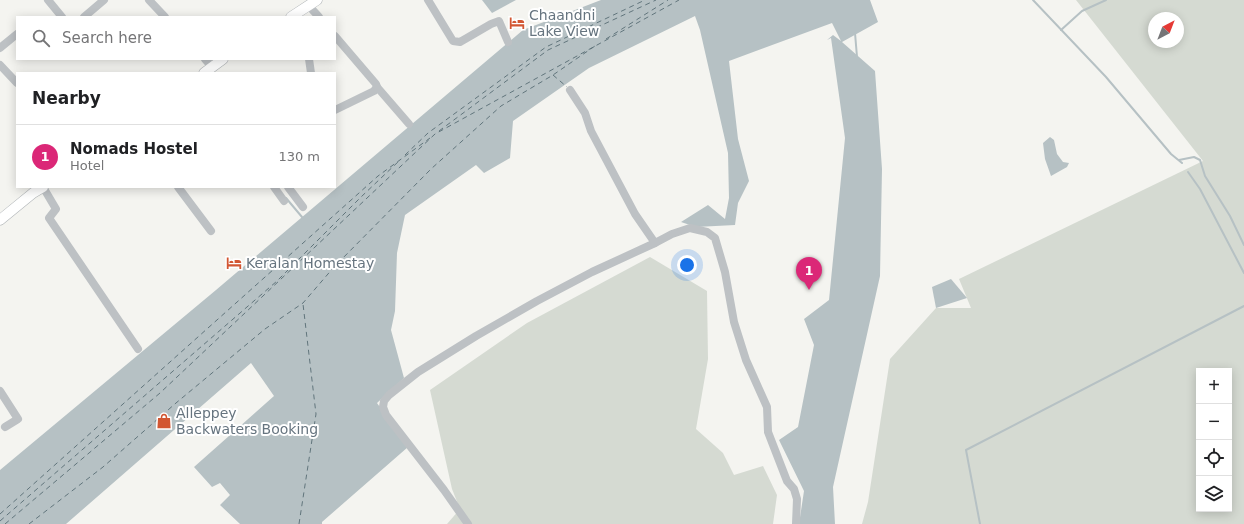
<!DOCTYPE html>
<html lang="en">
<head>
<meta charset="utf-8">
<style>
	body { margin:0; font-family:"DejaVu Sans",sans-serif; background:#f6f6f6; color:#202124 }
	.controls { position:absolute; right:12px; bottom:12px; display:grid; overflow:hidden; border-radius:0px; box-shadow:0 2px 10px #0003 }
	.controls button { width:36px; height:36px; display:grid; place-items:center; padding:0; border:0; border-bottom:1px solid #e0e0e0; background:#fff; color:#202124; font:20px sans-serif }
	.compass { position:absolute; left:1148px; top:12px; width:36px; height:36px; border-radius:50%; background:#fff; box-shadow:0 2px 10px #0003; rotate:42deg }
	.you { position:absolute; left:687px; top:265px; width:14px; height:14px; margin:-10px; border:3px solid #fff; border-radius:50%; background:#1a73e8; box-shadow:0 0 0 6px #1a73e833 }
	.badge { display:grid; place-items:center; width:26px; height:26px; border-radius:50%; background:#db2777; color:#fff; font-size:13px; font-weight:700 }
	.pin { position:absolute; translate:-50% -33px; filter:drop-shadow(0 1px 2px #0008) }
	.pin::after { content:''; position:absolute; top:21px; width:14px; height:12px; background:inherit; clip-path:polygon(0 0,100% 0,50% 100%) }
	.list { margin:0; padding:0; list-style:none }
	h2 { display:flex; justify-content:space-between; align-items:center; height:52px; margin:0; padding:0 16px; font-size:17px }
	h2 small { font-size:13px; font-weight:400; color:#757577 }
	.list li { display:grid; grid-template-columns:26px 1fr auto; gap:12px; align-items:center; box-sizing:border-box; height:64px; padding:0 16px; border-top:1px solid #e0e0e0 }
	.list b { display:block; font-size:15px; white-space:nowrap }
	.list p { margin:0; font-size:13px; white-space:nowrap; color:#757577 }
	.list em { font-size:13px; font-style:normal; color:#757577 }
	.icon { flex:none; width:22px; height:22px; fill:none; stroke:currentColor; stroke-width:2; stroke-linecap:round; stroke-linejoin:round }
	.map { position:relative; flex:none; width:1244px; height:524px; overflow:hidden }
	.search { position:absolute; background:#fff; box-shadow:0 2px 10px #0003; left:16px; top:16px; width:320px; height:44px; display:flex; align-items:center; gap:10px; box-sizing:border-box; padding:0 14px; border-radius:0px; color:#757577; font-size:15px }
	.panel { position:absolute; background:#fff; box-shadow:0 2px 10px #0003; left:16px; top:72px; width:320px; height:116px; border-radius:0px }
	.map>svg:first-child { display:block }
</style>
</head>
<body>
<div class="map">
<svg width="1244" height="524" viewBox="0 0 1244 524">
	<rect width="100%" height="100%" fill="#f4f4f0"/>
	<g fill="#d5dad2" fill-rule="evenodd">
		<path d="M1076,0H1244V524H862L868,502L890,359L936,308H971L959,279L1203,161ZM1154,18H1178V42H1154ZM1199,371H1229V509H1199Z"/>
		<path d="M650,257L707,291L708,359L696,429L723,453L734,475L763,466L777,495L773,524H447L460,509L452,489L430,390L527,323Z"/>
	</g>
	<g fill="#b6c1c4">
		<path d="M482,0H516L492,13Z"/>
		<path d="M601,0H870L878,22L842,42L875,71L882,169L880,276L833,487L835,524H799L804,491L779,440L798,427L814,345L804,319L829,300L845,138L831,38L827,40L833,35L841,41L832,23L729,61L738,139L749,181L738,203L735,225L696,227L681,222L708,205L725,219L729,198L728,153L700,30L695,16L589,68L513,121L510,158L484,173L476,165L405,215L397,253L395,311L391,330L404,378L377,403L408,447L322,522V524H240L220,505L230,495L220,483L212,487L194,467L274,396L251,363L66,524H0V470L216,290L523,30Z"/>
		<path d="M1050,137L1054,140L1057,154L1063,162L1069,163L1067,167L1051,176L1045,159L1043,143Z"/>
		<path d="M951,279L967,298L936,308L932,287Z"/>
	</g>
	<g fill="none" stroke-linecap="round" stroke-linejoin="round">
		<g stroke="#b6c1c4" stroke-width="2">
			<path d="M1033,0L1106,77L1171,154L1182,163"/>
			<path d="M1061,30L1082,11L1106,0"/>
			<path d="M855,33L857,57"/>
			<path d="M1179,160L1194,157L1200,160L1205,176L1230,216L1244,245"/>
			<path d="M1188,172L1200,189L1244,273"/>
			<path d="M286,198L302,217"/>
			<path d="M980,524L966,450L1244,306"/>
		</g>
		<g stroke="#61757c" stroke-width="1" stroke-dasharray="5 4" stroke-linecap="butt">
			<path d="M606,39L668,0"/>
			<path d="M553,75L567,87"/>
			<path d="M439,131L548,50L656,0"/>
			<path d="M405,155L428,133L546,47L645,0"/>
			<path d="M0,514L378,176L430,138"/>
			<path d="M0,521L277,281L361,197L399,161"/>
			<path d="M5,524L160,393L435,134L679,0"/>
			<path d="M29,524L103,467L176,403L265,329L303,303L334,267L431,169L501,106L553,75L595,46"/>
			<path d="M299,524L316,414L303,304"/>
		</g>
		<g stroke="#b1b5b8" stroke-width="11">
			<g id="major">
				<path d="M291,17L317,0"/>
				<path d="M204,73L223,59"/>
				<path d="M0,220L33,193L43,187"/>
			</g>
		</g>
		<g stroke="#bdc1c4" stroke-width="8">
			<path d="M48,0L62,17"/>
			<path d="M149,0L165,17"/>
			<path d="M428,0L453,41L460,42L491,24L499,21L508,42"/>
			<path d="M309,6L319,17"/>
			<path d="M84,17L104,0"/>
			<path d="M335,36L376,84L377,87L374,91L335,110"/>
			<path d="M0,48L17,34"/>
			<path d="M205,59L212,67"/>
			<path d="M309,59L311,73"/>
			<path d="M0,65L17,83"/>
			<path d="M377,87L409,124"/>
			<path d="M43,187L56,209L49,218L138,349"/>
			<path d="M178,187L211,231"/>
			<path d="M274,187L284,201"/>
			<path d="M288,187L303,207"/>
			<path d="M655,243L672,234L690,228L707,232L715,238L725,272L734,322L746,360L767,407L768,432L787,481L794,489L797,499L796,524"/>
			<path d="M0,391L18,419L5,427"/>
			<path d="M468,524L444,490L386,415L383,407L384,401L389,395L418,372L476,336L537,301L592,272L655,243L635,214L591,131L585,113L570,90"/>
		</g>
		<use href="#major" stroke="#fff" stroke-width="10"/>
	</g>
	<defs>
		<g id="hotel-bare" transform="scale(1.2)"><path d="M-6-4.5h1.5V1H6V5H4.5V3h-9V5H-6ZM-4 0a1.8 1.8 0 1 1 3.6 0ZM.5 0V-2.5h3Q6-2.5 6 0Z" fill="#d25632" stroke="#fff" stroke-width="2.5" paint-order="stroke"/></g>
		<g id="shop-bare" transform="scale(1.2)"><path d="M-5-2.5h2.3a2.7 3.5 0 0 1 5.4 0H5L5.5 6h-11ZM-1.5-2.5h3a1.5 2.3 0 0 0-3 0Z" fill="#d25632" stroke="#fff" stroke-width="2.5" paint-order="stroke"/></g>
	</defs>
	<g fill-rule="evenodd">
		<use href="#hotel-bare" x="517" y="23"/>
		<use href="#hotel-bare" x="234" y="263"/>
		<use href="#shop-bare" x="164" y="421"/>
	</g>
	<g text-anchor="middle" dominant-baseline="central" stroke-width="4" stroke-linejoin="round" paint-order="stroke">
		<g font-size="14" fill="#66747f" stroke="#fff" text-anchor="start">
			<text x="529" y="15">Chaandni<tspan x="529" dy="16">Lake View</tspan></text>
			<text x="246" y="263">Keralan Homestay</text>
			<text x="176" y="413">Alleppey<tspan x="176" dy="16">Backwaters Booking</tspan></text>
		</g>
	</g>
</svg>
<div class="controls">
<button>+</button>
<button>−</button>
<button><svg class="icon" aria-label="locate" viewBox="0 0 24 24"><circle cx="12" cy="12" r="6"/><path d="M12 2v4M12 18v4M2 12h4M18 12h4"/></svg></button>
<button><svg class="icon" aria-label="layers" viewBox="0 0 24 24"><path d="M12 4l9 5-9 5-9-5zM3 14l9 5 9-5"/></svg></button>
</div>
<svg class="compass" viewBox="-18 -18 36 36"><path d="M0-13l5 13h-10z" fill="#e53935"/><path d="M0 13l5-13h-10z" fill="#757577"/></svg>
<div class="you"></div>
<div class="pin badge" style="left:809px;top:290px">1</div>
<div class="search"><svg class="icon" aria-label="search" viewBox="0 0 24 24"><circle cx="10" cy="10" r="6"/><path d="M15 15l6 6"/></svg>Search here</div>
<section class="panel">
<h2>Nearby<small></small></h2>
<ul class="list">
<li><span class="badge">1</span><div><b>Nomads Hostel</b><p>Hotel</p></div><em>130 m</em></li>
</ul>
</section>
</div>
</body>
</html>
